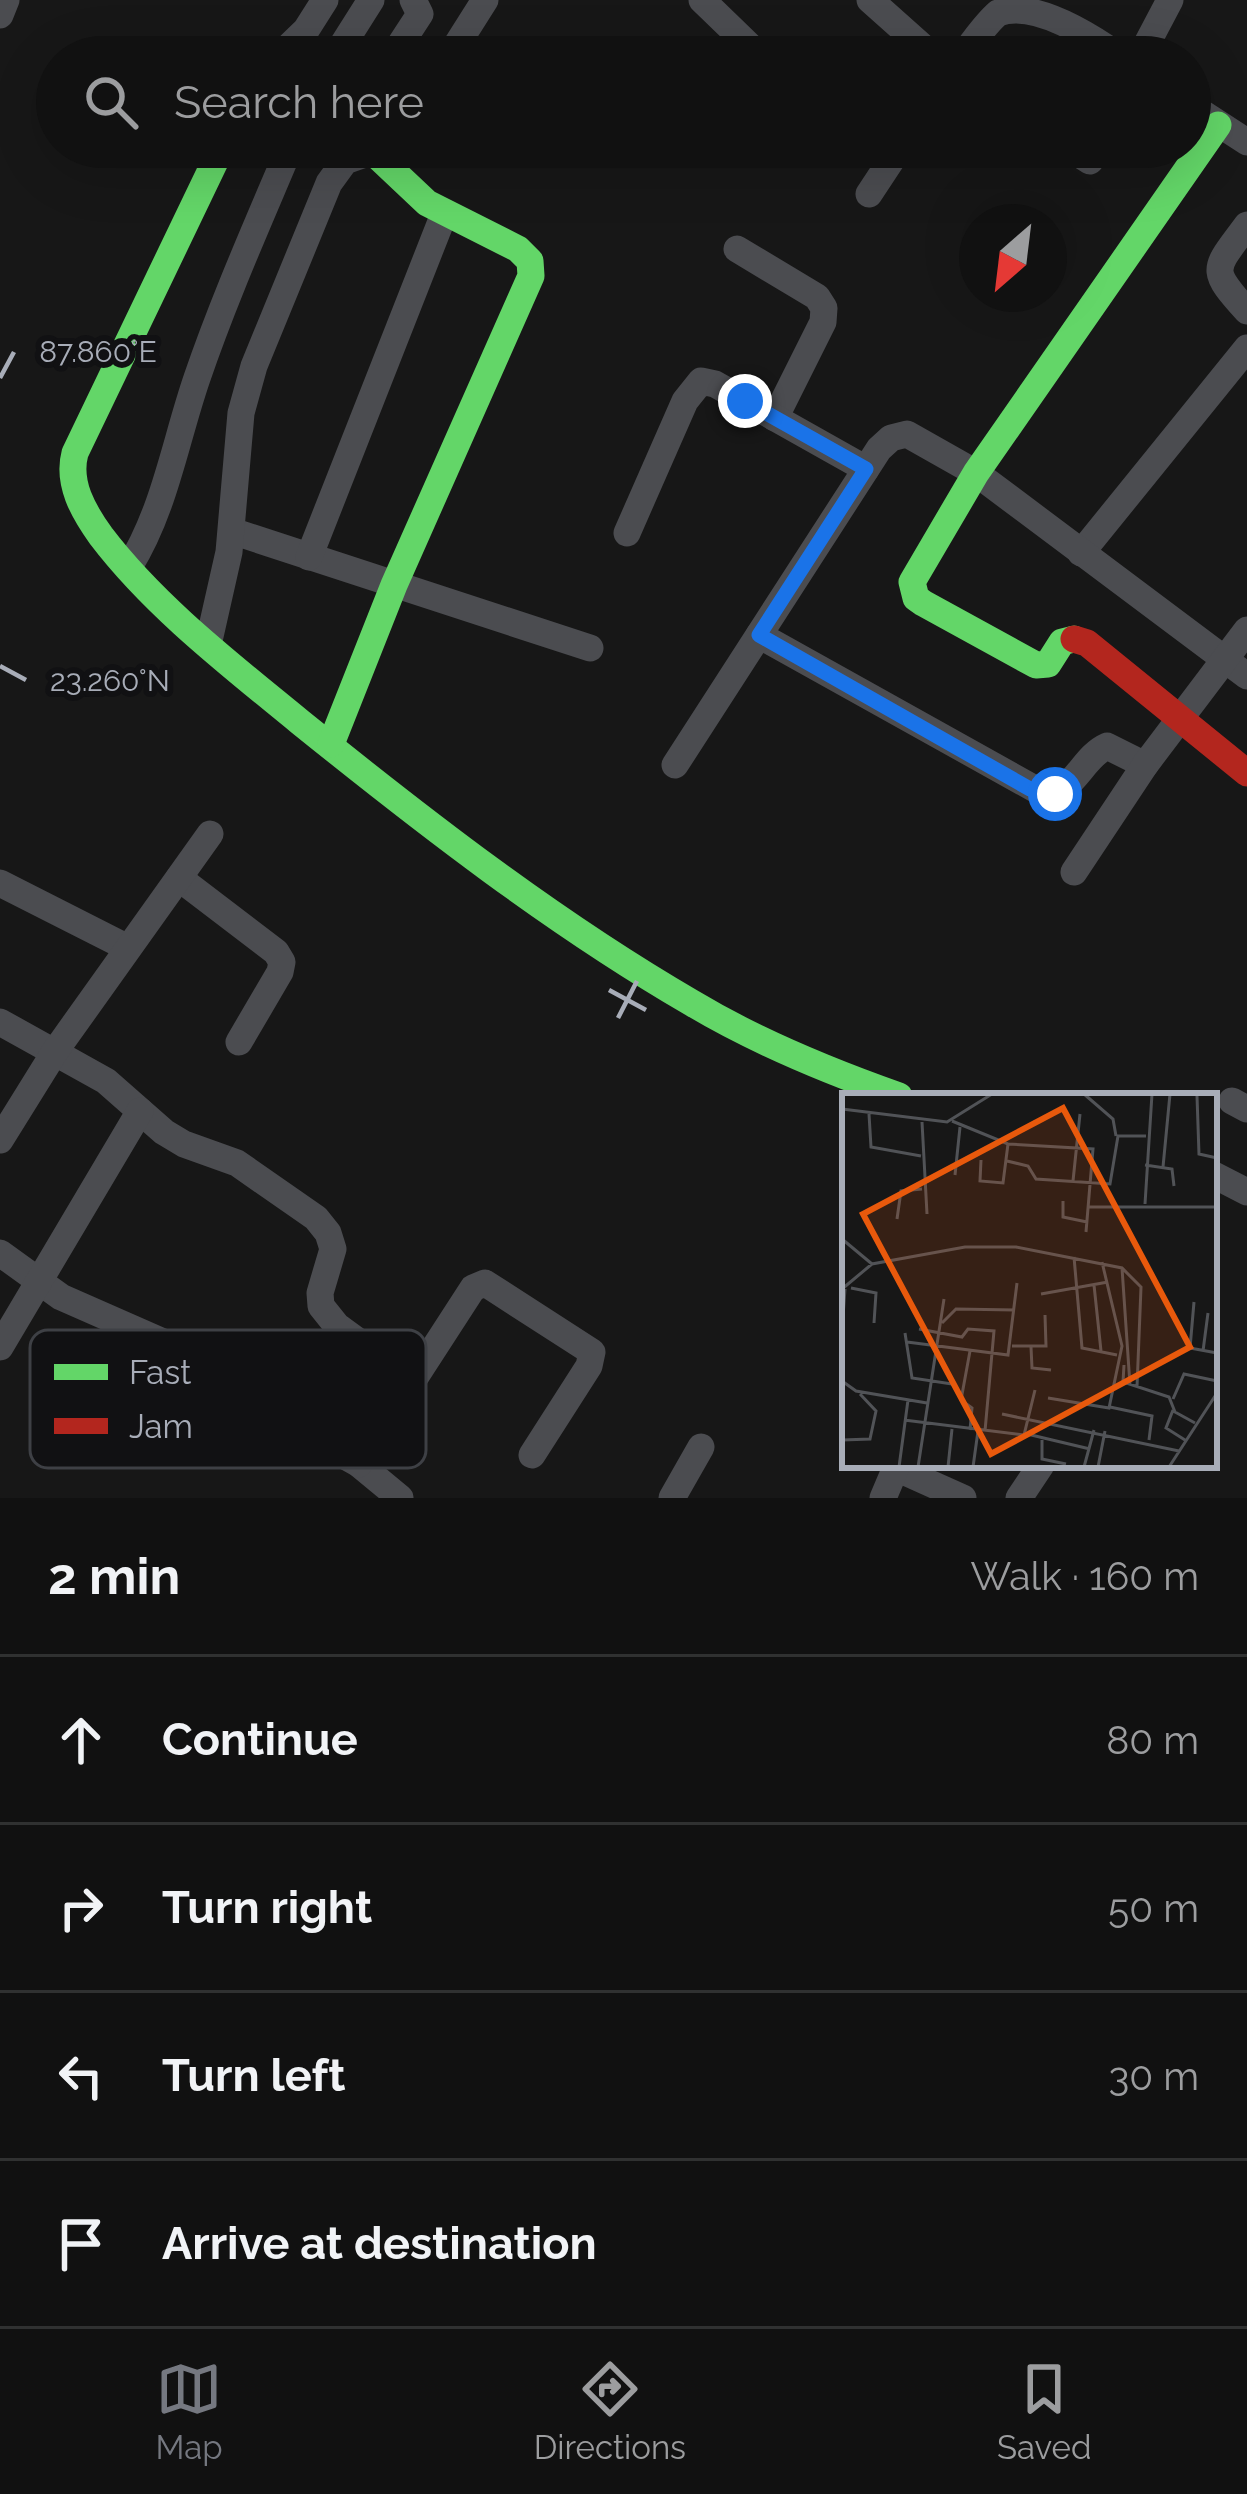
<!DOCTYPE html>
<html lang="en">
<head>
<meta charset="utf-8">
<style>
	body { margin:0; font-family:Raleway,sans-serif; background:#1e1f1f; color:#f1f3f6 }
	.compass { position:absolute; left:959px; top:204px; width:108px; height:108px; border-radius:50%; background:#111; box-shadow:0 12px 48px #0002; rotate:208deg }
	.stop { position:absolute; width:36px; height:36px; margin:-27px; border:9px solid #1a73e8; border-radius:50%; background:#fff }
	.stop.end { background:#1a73e8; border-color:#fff; box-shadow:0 3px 12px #0008 }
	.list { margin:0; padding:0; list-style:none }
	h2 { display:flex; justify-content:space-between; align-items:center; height:156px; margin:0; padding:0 48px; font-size:51px }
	h2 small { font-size:39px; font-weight:400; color:#9c9d9f }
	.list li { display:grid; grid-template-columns:78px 1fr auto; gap:36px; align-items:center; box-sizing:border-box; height:168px; padding:0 48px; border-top:3px solid #303131 }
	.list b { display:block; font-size:45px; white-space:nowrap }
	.list em { font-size:39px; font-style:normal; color:#9c9d9f }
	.icon { flex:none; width:66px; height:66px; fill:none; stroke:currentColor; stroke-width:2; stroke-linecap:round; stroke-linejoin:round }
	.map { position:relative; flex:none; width:1247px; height:1498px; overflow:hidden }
	.search { position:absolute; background:#111; box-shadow:0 12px 48px #0002; left:36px; right:36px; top:36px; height:132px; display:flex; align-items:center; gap:30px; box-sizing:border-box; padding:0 42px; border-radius:66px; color:#9c9d9f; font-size:45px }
	.sheet { height:828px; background:#111 }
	nav { display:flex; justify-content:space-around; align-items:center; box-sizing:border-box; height:168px; border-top:3px solid #303131; background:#111; font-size:33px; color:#9c9d9f }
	nav a { display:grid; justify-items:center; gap:6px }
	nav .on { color:#757880 }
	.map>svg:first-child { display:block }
</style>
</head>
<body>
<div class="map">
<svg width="1247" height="1498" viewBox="0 0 1247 1498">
	<rect width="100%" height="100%" fill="#171717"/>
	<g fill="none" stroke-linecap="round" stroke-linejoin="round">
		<g stroke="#4b4c50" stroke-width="27">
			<path d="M702,0L761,57"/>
			<path d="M870,0L934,57"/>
			<path d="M0,15L6,0"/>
			<path d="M278,57L306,30L325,0"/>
			<path d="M335,57L371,0"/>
			<path d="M392,57L420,14L413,0"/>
			<path d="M449,57L485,0"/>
			<path d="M961,57C973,43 984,25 998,13C1034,0 1089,35 1120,57"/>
			<path d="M1140,57L1170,0"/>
			<path d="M1190,105L1247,142"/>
			<path d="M1068,147L1090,161"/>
			<path d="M869,194L900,147"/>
			<path d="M1247,225C1214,270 1208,268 1247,311"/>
			<path d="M737,249L817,297L824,308L823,322L775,418"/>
			<path d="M232,531L590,648"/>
			<path d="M627,533L685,401L701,381L715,384L866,469"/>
			<path d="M1081,553L1247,348"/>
			<path d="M309,557L444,214"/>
			<path d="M129,567C165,509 175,442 197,378C224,299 258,223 290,147"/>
			<path d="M759,635L1044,794C1074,794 1082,757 1107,746L1145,765"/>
			<path d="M208,645L229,552L241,413L254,366L329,183L345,161L385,147"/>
			<path d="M675,765L879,449L891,438L907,434L976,473L1247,676"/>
			<path d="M1074,872L1145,765L1247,630"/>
			<path d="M179,878L276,952L282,962L280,972L239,1042"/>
			<path d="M0,883L128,948"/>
			<path d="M0,1022L106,1081L164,1132L184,1144L237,1163L316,1218L328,1233L333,1249L320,1293L321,1306L337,1326L411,1380"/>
			<path d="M1232,1101L1247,1109"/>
			<path d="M0,1140L56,1050L210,834"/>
			<path d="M1214,1175L1247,1192"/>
			<path d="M0,1253L61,1297L177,1348L295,1428L359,1464L400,1498"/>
			<path d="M0,1347L140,1111"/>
			<path d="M359,1464L473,1288L485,1283L592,1352L589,1366L532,1455"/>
			<path d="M896,1468L963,1498"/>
			<path d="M672,1498L701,1447"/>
			<path d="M883,1498L897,1465"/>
			<path d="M1019,1498L1041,1465"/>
		</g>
		<g stroke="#63d668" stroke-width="27">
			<path d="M222,147L75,453C67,483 83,511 101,536C155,607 232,666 300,722C424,822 554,923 692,1003C757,1042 828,1071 899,1096"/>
			<path d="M1074,639L1062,642L1048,664L1036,665L923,603L916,598L912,582L976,473L1218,125"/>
			<path d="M331,744L394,585L531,276L530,261L518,249L427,203L374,153"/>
		</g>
		<path stroke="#b3261e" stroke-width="27" d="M1074,639L1087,643L1247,773"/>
	</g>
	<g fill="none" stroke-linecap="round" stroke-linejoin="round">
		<path stroke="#1a73e8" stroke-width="15" d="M745,401L866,469L759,635L1030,789L1055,794"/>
	</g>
	<path fill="none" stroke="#a8adb8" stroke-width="4.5" d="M0,378L14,352M0,666L26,680M609,990L646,1010M618,1018L637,981"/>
	<g transform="translate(842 1093)">
		<rect width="375" height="375" fill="#171717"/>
		<path fill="none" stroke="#515357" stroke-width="3" d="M242,1L271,26L274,43M355,3L357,61L375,65M0,16L105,29L150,1M27,21L29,54L79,63M110,28L166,51L251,56L244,139M80,29L85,121M139,67L138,88L161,90L166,51M165,68L186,73L194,86L268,91L276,43H304M303,72L330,76L332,93M321,74L328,1M113,82L118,34M231,88L238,21M221,108V124L245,129M303,111L310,1M247,114H375M55,126L59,98L80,96M0,146L30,171M232,164L240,255L275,262M280,175L288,292M252,192L259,258M9,195L34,200L32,230M0,196L30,171L123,154H174L280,175L299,194L295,294M199,201L266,189M352,209L348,255L375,260M100,230L114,216L173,217M77,236L120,244L126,236L152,238L143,338M0,238L3,196M63,240L70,285L110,291M65,249L166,262L175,190M170,253H204L203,222M189,254L190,275L209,277M361,258L366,220M282,272L281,289L327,304L333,319L353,330M0,288L14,298L85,310M206,305L267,315L280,253L260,169M331,306L342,281L375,288M268,314L310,323L307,347M331,317L324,335L343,347M160,321L337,358M62,327L182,342L193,297M128,337L130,315L119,307L128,258M185,341L248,356M0,347L28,346L34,318L18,301M200,347V366L224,371M57,374L66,307M76,374L102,206M106,374L110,336M131,374L136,338M242,374L252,337M256,374L263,338M327,374L375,300"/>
		<path fill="#e8590c" fill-opacity="0.15" stroke="#e8590c" stroke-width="6" d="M221,15L348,254L149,361L21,121Z"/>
		<rect width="375" height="375" fill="none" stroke="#a8adb8" stroke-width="6"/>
	</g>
	<rect x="30" y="1330" width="396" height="138" rx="18" fill="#111113" stroke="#3e4045" stroke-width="3"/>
	<rect x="54" y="1364" width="54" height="16" fill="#63d668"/>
	<rect x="54" y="1418" width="54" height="16" fill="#b3261e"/>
	<g font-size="33" fill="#a8adb8">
		<text x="129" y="1384">Fast</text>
		<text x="129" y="1438">Jam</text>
	</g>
	<g font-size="30" text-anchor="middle" fill="#a8adb8" stroke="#111113" stroke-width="12" stroke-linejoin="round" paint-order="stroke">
		<text x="98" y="362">87.860°E</text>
		<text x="110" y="691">23.260°N</text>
	</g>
</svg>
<svg class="compass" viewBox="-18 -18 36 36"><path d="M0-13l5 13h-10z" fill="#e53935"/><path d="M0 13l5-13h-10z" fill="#9c9d9f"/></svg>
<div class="stop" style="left:1055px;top:794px"></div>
<div class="stop end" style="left:745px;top:401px"></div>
<div class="search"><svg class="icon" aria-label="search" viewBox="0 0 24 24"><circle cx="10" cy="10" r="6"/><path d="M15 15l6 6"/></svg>Search here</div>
</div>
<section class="sheet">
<h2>2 min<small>Walk · 160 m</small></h2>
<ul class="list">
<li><svg class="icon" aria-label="ahead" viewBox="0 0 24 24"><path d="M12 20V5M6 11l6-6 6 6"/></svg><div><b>Continue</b></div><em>80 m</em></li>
<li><svg class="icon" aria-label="right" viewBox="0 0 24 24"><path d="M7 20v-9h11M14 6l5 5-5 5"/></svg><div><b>Turn right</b></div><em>50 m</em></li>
<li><svg class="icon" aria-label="left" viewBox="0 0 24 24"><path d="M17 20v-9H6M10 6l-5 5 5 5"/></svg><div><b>Turn left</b></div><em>30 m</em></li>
<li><svg class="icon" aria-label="arrive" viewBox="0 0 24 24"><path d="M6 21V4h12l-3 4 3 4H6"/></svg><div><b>Arrive at destination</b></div></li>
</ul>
</section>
<nav>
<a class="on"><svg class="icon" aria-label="map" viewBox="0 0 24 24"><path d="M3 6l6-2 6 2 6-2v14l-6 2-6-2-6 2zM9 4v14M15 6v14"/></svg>Map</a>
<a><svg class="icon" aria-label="directions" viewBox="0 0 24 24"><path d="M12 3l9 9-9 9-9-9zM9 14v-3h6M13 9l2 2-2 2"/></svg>Directions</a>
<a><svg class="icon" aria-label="saved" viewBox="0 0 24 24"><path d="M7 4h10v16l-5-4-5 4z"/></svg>Saved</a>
</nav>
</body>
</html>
